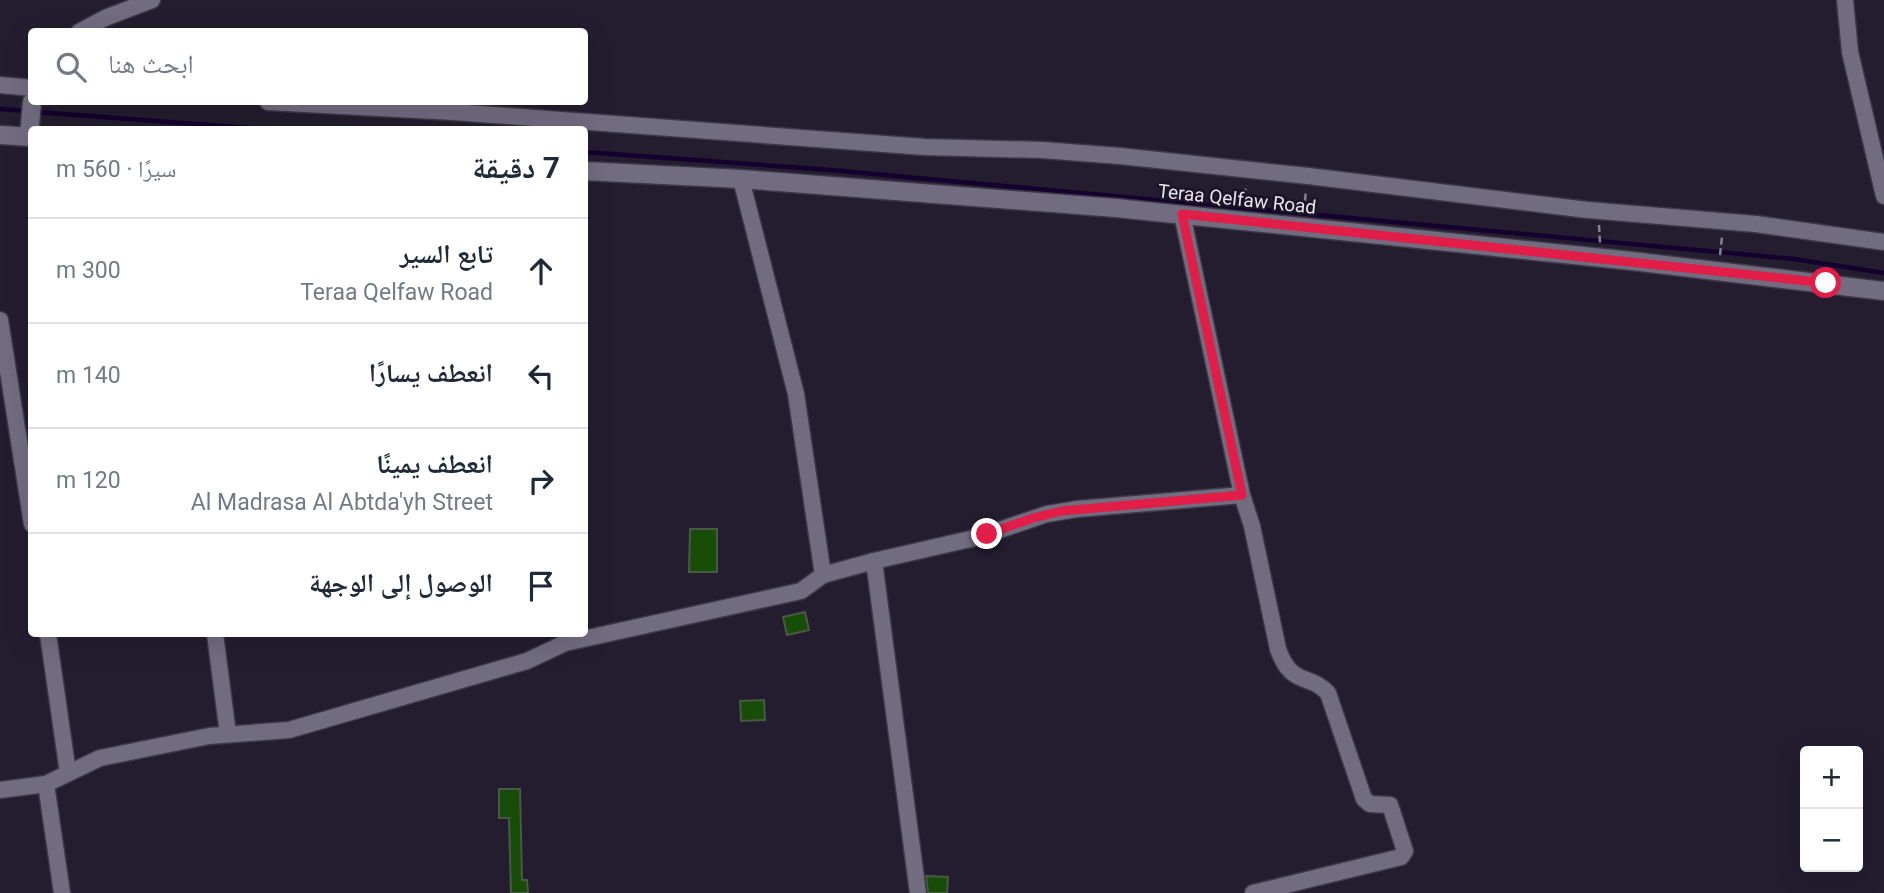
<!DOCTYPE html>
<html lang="ar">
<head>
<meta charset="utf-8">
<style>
	body { margin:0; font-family:Roboto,"Noto Naskh Arabic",sans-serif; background:#f2f2f3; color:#1f2937; direction:rtl }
	.controls { position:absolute; right:21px; bottom:21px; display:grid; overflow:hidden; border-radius:7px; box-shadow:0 7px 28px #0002 }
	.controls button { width:63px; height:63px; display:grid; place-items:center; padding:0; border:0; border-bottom:2px solid #e0e1e3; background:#fff; color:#1f2937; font:35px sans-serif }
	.stop { position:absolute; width:21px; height:21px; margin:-16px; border:5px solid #e11d48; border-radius:50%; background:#fff }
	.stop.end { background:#e11d48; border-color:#fff; box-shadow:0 2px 7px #0008 }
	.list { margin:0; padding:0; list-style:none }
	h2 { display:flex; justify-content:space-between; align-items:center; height:91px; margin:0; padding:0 28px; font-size:30px }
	h2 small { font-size:23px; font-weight:400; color:#747a83 }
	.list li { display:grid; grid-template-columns:46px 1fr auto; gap:21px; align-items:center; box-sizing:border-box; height:105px; padding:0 28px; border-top:2px solid #e0e1e3 }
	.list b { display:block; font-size:26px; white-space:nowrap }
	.list p { margin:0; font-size:23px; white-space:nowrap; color:#747a83 }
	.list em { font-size:23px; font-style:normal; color:#747a83 }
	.icon { flex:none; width:38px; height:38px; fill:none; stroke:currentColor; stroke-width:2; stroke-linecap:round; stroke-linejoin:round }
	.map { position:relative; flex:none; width:1884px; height:893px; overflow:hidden; direction:ltr }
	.search { position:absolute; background:#fff; box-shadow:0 7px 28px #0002; left:28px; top:28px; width:560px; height:77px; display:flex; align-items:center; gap:18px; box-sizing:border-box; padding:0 24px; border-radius:7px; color:#747a83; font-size:26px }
	.panel { position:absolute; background:#fff; box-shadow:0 7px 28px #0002; left:28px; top:126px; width:560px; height:511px; border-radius:7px; direction:rtl }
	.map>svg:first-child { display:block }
</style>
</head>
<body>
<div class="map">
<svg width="1884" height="893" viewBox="0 0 1884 893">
	<rect width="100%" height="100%" fill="#231d2f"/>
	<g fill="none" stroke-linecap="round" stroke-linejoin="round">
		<g stroke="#14002e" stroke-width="4.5">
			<path d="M0,109L27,111"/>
			<path d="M36,112L277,130"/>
			<path d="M584,152L831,170L1794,259L1884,273"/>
		</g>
	</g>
	<g fill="#174d07" stroke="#4a5846" stroke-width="2">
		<path d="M690,529H717V572H689Z"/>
		<path d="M805,612L809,630L787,635L783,617Z"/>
		<path d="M764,700L765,720L741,721L740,701Z"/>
		<path d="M499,789H520L522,880H527L528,893H511L509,818H499Z"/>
		<path d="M926,876L948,877L947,893H928Z"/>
	</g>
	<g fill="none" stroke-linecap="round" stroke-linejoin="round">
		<g stroke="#3c3847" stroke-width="19">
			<g id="street">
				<path d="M1845,0L1850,52L1884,196"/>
				<path d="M79,32L105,18L152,0"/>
				<path d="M0,85L32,88"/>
				<path d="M268,102L453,112L925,147L1042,150L1120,156L1308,176L1588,210L1756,224L1884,242"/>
				<path d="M741,179L796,394L823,575"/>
				<path d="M1182,214L1242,495L1252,526L1278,649C1292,688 1308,672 1328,693L1364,799L1370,804L1390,805L1405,851L1401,857L1253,893"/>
				<path d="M0,320L32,524"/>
				<path d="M874,561L918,893"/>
				<path d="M48,634L68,773"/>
				<path d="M215,634L228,734"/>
				<path d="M46,784L62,893"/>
				<path d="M0,790L46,784L100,758L209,736L289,730L527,661L565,643L801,591L823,575L874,561L979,537L1047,514L1077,509L1242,495"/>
			</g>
		</g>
		<g stroke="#3c3847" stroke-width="21">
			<g id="secondary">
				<path d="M0,135L32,137"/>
				<path d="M29,136L32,102"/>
				<path d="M584,171L741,179L1116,208L1632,261L1884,291"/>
			</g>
		</g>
		<g stroke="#858190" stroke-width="2.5" stroke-dasharray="7 3.5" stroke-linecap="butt">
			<path d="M1244,206L1246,185"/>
			<path d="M1304,211L1306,190"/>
			<path d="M1599,225L1600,243"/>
			<path d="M1720,255L1722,237"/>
		</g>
		<use href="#street" stroke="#726c81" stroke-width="16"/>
		<use href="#secondary" stroke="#726c81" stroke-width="18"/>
	</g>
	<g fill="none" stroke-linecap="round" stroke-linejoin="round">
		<path stroke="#e11d48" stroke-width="9" d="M987,534L1033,518L1062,511L1242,495L1182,214L1826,283"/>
	</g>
	<g text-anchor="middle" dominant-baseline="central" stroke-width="5" stroke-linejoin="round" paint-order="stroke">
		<g font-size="19" fill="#e7e4f0" stroke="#1a1425">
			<text transform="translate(1237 199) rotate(6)">Teraa Qelfaw Road</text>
		</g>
	</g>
</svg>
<div class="controls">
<button>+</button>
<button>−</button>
</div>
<div class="stop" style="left:1826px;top:283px"></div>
<div class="stop end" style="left:987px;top:534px"></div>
<div class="search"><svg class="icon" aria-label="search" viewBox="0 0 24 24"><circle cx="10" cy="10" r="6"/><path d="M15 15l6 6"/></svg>ابحث هنا</div>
<section class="panel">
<h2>7 دقيقة<small>سيرًا · 560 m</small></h2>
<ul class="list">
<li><svg class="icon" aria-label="ahead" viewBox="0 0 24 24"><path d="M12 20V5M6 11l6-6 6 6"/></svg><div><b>تابع السير</b><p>Teraa Qelfaw Road</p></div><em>300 m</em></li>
<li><svg class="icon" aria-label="left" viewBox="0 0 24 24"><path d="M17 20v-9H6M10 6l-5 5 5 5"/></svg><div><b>انعطف يسارًا</b></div><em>140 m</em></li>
<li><svg class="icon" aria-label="right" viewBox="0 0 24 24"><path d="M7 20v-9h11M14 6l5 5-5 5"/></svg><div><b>انعطف يمينًا</b><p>Al Madrasa Al Abtda'yh Street</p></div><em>120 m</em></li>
<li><svg class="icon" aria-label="arrive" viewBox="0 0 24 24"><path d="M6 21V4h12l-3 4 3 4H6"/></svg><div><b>الوصول إلى الوجهة</b></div></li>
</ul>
</section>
</div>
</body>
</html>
